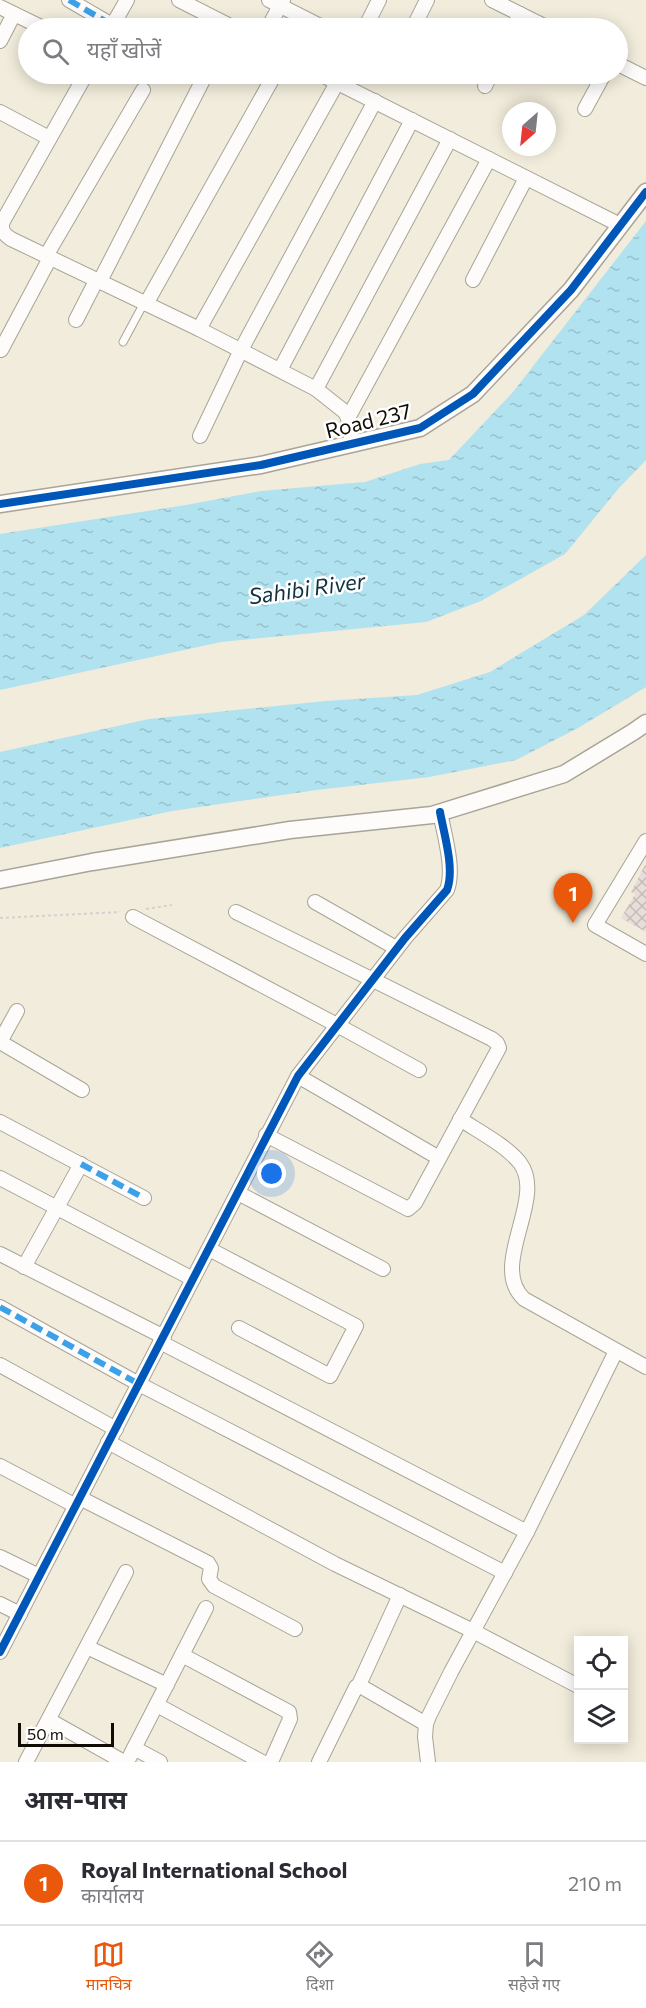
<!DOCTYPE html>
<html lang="hi">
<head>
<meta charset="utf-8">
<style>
	body { margin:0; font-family:Commissioner,"Noto Sans Devanagari",sans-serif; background:#f2f2f3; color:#2b2b33 }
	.controls { position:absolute; right:18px; bottom:18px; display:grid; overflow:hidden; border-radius:0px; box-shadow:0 3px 15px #0003 }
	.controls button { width:54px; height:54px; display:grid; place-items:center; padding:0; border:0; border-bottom:2px solid #e1e1e2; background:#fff; color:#2b2b33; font:30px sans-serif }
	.compass { position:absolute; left:502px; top:102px; width:54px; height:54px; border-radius:50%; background:#fff; box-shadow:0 3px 15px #0003; rotate:207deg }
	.scale { position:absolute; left:18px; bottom:15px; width:96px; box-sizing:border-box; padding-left:6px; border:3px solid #100c03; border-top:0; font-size:16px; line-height:21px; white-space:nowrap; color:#100c03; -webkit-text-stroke:4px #fff; paint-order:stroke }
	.you { position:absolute; left:272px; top:1174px; width:21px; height:21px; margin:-15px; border:4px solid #fff; border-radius:50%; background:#1a73e8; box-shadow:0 0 0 9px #1a73e833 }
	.badge { display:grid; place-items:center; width:39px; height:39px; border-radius:50%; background:#ea580c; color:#fff; font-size:20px; font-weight:700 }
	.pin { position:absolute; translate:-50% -50px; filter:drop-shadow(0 2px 3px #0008) }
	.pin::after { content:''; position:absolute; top:32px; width:21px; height:18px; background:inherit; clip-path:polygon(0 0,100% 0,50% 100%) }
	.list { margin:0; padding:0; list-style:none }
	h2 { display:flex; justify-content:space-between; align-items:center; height:78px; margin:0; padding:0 24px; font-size:26px }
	h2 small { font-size:20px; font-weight:400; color:#7c7c81 }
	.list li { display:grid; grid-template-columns:39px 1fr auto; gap:18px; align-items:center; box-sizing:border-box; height:84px; padding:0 24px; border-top:2px solid #e1e1e2 }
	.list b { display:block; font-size:22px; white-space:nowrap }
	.list p { margin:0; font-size:20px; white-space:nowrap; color:#7c7c81 }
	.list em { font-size:20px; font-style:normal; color:#7c7c81 }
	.icon { flex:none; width:33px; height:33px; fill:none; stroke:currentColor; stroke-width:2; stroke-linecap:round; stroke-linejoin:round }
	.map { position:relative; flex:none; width:646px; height:1762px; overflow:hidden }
	.search { position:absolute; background:#fff; box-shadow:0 3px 15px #0003; left:18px; right:18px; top:18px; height:66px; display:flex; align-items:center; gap:15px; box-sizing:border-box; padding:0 21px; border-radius:33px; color:#7c7c81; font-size:22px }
	.sheet { height:162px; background:#fff }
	nav { display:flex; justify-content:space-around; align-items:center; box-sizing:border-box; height:84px; border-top:2px solid #e1e1e2; background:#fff; font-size:16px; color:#7c7c81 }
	nav a { display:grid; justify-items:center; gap:3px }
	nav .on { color:#ea580c }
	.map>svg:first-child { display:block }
</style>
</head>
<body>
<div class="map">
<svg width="646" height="1762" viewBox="0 0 646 1762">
	<defs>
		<pattern id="water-ripples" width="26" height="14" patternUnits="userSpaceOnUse" patternTransform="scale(1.5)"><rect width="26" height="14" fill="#b1e2f0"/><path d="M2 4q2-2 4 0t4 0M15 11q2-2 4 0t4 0" fill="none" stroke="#97c1cc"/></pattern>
		<pattern id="building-cross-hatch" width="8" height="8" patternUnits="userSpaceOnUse" patternTransform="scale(1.5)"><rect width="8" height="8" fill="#e7ddd9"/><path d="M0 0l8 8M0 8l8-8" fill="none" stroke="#c5bcb9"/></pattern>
	</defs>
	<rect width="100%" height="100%" fill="#f1ecdb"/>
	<g fill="url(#water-ripples)">
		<path d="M646,221V460L619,488L565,554L481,601L426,622L221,642L0,690V534L186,505L261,491L365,482L420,464L449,460L513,392Z"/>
		<path d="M646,555V687L578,728L516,760L429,777L317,790L172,811L0,848V752L149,719L325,701L417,695L490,672L584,615Z"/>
	</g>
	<path fill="url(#building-cross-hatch)" d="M646,863V932L621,918L635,894L631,892Z"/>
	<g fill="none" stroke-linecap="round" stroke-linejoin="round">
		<g stroke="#a8a497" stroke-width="9">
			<path id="service" d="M123,342L144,303"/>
		</g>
		<g stroke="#a8a497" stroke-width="16">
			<g id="minor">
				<path d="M69,0L112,25"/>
				<path d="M179,0L234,28"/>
				<path d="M269,0L324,28"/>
				<path d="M492,0L548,28"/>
				<path d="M0,7L43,28"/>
				<path d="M111,28L127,0"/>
				<path d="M268,28L283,0"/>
				<path d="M365,28L379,0"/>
				<path d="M413,28L427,0"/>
				<path d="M513,28L520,14"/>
				<path d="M0,41L14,14"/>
				<path d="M618,64L646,78"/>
				<path d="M86,74L3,221C0,230 4,234 11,239L199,329L316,389L345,412L348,418L352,444"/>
				<path d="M320,74L620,225"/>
				<path d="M485,86L491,74"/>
				<path d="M585,109L604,74"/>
				<path d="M0,112L49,138"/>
				<path d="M46,256L143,90"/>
				<path d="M473,280L526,178"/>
				<path d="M100,281L206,74"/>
				<path d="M146,304L275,74"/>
				<path d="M76,320L97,279"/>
				<path d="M199,329L342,74"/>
				<path d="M1,350L50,258"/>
				<path d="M280,370L412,120"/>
				<path d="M316,389L450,139"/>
				<path d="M348,418L489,159"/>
				<path d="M200,436L241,350L375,101"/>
				<path d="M646,841L595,925L646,954"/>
				<path d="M315,902L396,948"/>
				<path d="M236,912L492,1039L497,1043L499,1048L415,1203L408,1209L266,1135"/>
				<path d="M133,917L337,1025L419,1070"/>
				<path d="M0,1042L82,1090"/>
				<path d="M0,1042L17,1011"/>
				<path d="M298,1076L439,1158"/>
				<path d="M460,1119C478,1131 507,1146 520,1163C547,1199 488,1265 524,1299L646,1367"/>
				<path d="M0,1122L144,1198"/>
				<path d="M0,1178L193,1279"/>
				<path d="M238,1193L383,1269"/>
				<path d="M209,1249L356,1326L330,1376L239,1328"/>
				<path d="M0,1254L164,1337"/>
				<path d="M24,1267L81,1164"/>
				<path d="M0,1307L139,1384L505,1573"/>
				<path d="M160,1342L527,1532"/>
				<path d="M0,1365L116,1429"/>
				<path d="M108,1442L335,1564L473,1631L578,1686"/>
				<path d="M0,1466L76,1506"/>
				<path d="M80,1498L208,1563L211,1568L209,1579L214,1586L295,1629"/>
				<path d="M0,1557L39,1576"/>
				<path d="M0,1604L20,1614"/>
				<path d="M87,1647L167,1685"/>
				<path d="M0,1652L298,1076L405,938L447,890C455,869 444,834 440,812"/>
				<path d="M182,1655L289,1712L290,1719L271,1762"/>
				<path d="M358,1687L400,1595"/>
				<path d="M157,1705L262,1762"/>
				<path d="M49,1720L124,1762"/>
				<path d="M134,1748L160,1762"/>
				<path d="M26,1762L126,1572"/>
				<path d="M127,1762L206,1608"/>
				<path d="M319,1762L356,1687H362L426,1724"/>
				<path d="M428,1762L425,1737L426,1724L429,1716L451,1672L527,1532L616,1351"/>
			</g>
		</g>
		<g stroke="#a8a497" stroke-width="19">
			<g id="tertiary">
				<path d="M0,504L261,465L420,428L473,394L571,290L646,192"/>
				<path d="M0,880L92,862L290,830L432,815L564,774L633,732L646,723"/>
			</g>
		</g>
		<g stroke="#d2d2cd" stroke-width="2" stroke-dasharray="3 3" stroke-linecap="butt">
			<path d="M146,909L172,905"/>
			<path d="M0,918L120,912"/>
		</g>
		<use href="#service" stroke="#fdfcfa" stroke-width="7"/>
		<use href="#minor" stroke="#fdfcfa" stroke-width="14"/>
		<use href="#tertiary" stroke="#fdfcfa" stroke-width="16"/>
		<g stroke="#3da1e9" stroke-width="6" stroke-dasharray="12 6" stroke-linecap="butt">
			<path d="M69,0L112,25"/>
			<path d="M81,1164L144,1198"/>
			<path d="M0,1307L139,1384"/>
		</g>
		<g stroke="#fff" stroke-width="11">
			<g id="cycleway">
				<path d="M0,504L261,465L420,428L473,394L571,290L646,192"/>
				<path d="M0,1652L298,1076L405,938L447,890C455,869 444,834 440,812"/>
			</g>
		</g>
		<use href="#cycleway" stroke="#0057b8" stroke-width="8"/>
	</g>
	<g text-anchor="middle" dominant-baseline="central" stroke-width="5" stroke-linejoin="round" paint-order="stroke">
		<g font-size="21" fill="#100c03" stroke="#fff">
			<text transform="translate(368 420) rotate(-14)">Road 237</text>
		</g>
		<g font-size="22" font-style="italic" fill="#10323e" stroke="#fff">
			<text transform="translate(307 588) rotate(-8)">Sahibi River</text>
		</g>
	</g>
</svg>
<div class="controls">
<button><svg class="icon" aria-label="locate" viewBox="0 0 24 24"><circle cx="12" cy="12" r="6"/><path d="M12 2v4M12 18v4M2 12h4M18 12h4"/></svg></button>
<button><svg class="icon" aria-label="layers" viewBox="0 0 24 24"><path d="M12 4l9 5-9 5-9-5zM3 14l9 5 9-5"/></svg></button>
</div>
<svg class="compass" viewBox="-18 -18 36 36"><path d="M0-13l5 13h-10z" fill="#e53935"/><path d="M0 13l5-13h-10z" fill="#7c7c81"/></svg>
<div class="scale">50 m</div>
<div class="you"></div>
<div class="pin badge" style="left:573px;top:923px">1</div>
<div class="search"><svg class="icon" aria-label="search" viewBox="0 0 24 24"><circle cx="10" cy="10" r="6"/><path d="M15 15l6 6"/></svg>यहाँ खोजें</div>
</div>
<section class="sheet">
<h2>आस-पास<small></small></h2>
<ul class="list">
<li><span class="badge">1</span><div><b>Royal International School</b><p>कार्यालय</p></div><em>210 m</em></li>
</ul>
</section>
<nav>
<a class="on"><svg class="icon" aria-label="map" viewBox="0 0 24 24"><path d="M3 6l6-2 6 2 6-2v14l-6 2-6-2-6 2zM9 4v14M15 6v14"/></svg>मानचित्र</a>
<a><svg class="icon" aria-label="directions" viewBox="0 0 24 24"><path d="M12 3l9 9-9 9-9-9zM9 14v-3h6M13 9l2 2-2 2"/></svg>दिशा</a>
<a><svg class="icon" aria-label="saved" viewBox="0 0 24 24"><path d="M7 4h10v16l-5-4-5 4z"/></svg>सहेजे गए</a>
</nav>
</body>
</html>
